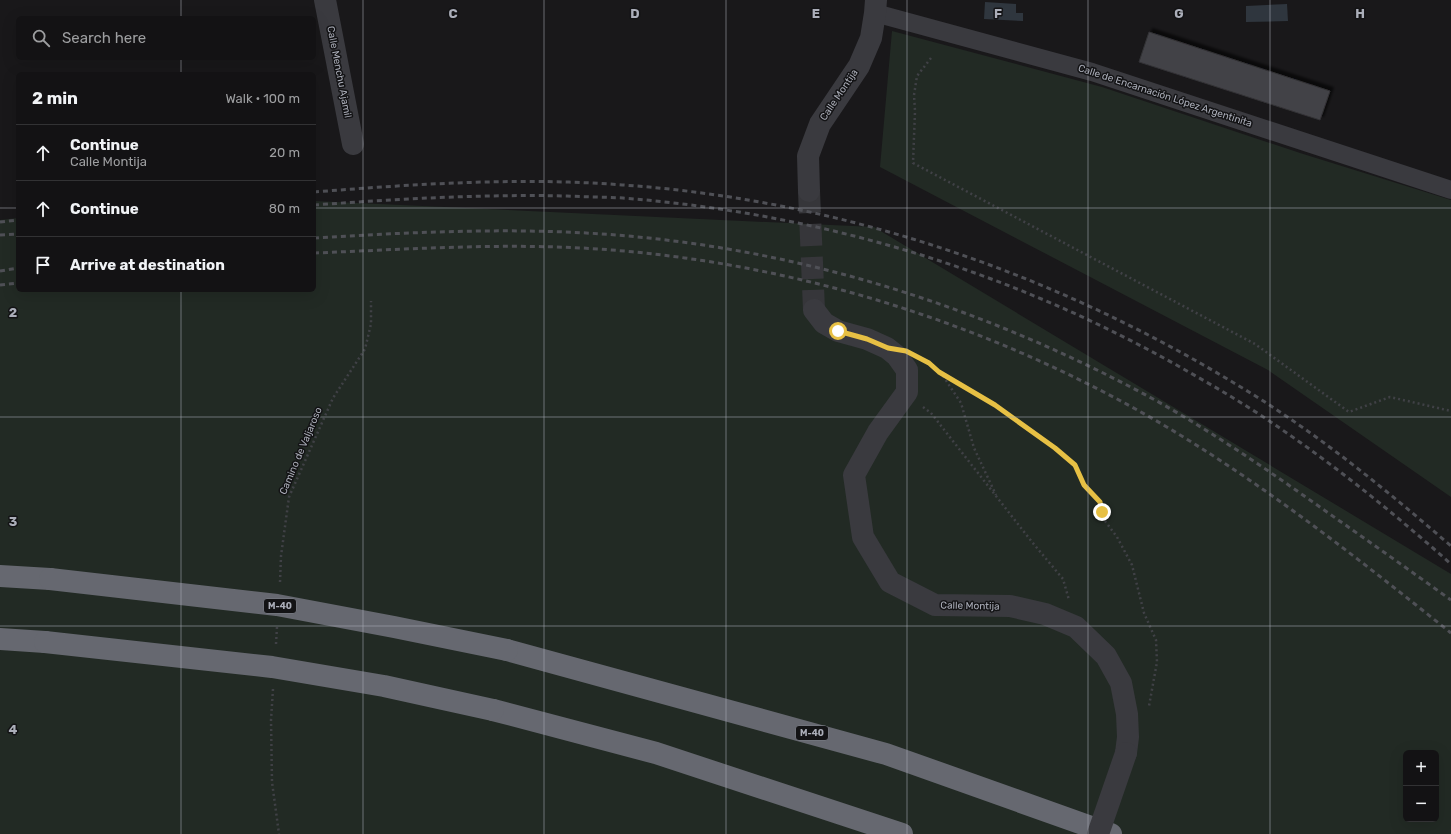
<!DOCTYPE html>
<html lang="en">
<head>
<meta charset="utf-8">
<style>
	body { margin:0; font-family:Rubik,sans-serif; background:#1c1b1d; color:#f1f3f6 }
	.controls { position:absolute; right:12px; bottom:12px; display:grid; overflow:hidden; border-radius:6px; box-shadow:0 4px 16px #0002 }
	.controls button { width:36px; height:36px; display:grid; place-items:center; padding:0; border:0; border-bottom:1px solid #323234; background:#131214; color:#f1f3f6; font:20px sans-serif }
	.stop { position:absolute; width:12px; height:12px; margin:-9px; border:3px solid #e7c044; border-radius:50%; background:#fff }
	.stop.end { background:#e7c044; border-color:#fff; box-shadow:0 1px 4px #0008 }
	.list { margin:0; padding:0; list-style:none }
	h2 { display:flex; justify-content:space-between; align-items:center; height:52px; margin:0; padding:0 16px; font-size:17px }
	h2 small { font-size:13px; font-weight:400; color:#9d9ea0 }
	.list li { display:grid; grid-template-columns:26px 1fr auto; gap:12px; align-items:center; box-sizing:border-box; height:56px; padding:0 16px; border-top:1px solid #323234 }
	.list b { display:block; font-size:15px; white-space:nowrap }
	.list p { margin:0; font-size:13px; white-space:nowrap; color:#9d9ea0 }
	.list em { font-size:13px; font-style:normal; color:#9d9ea0 }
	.icon { flex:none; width:22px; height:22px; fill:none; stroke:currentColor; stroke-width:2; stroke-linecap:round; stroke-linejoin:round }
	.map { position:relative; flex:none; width:1451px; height:834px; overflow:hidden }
	.search { position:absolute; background:#131214; box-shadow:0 4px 16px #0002; left:16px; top:16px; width:300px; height:44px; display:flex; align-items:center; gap:10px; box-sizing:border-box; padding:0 14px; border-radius:6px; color:#9d9ea0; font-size:15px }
	.panel { position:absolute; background:#131214; box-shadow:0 4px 16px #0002; left:16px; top:72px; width:300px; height:220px; border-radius:6px }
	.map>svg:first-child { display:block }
</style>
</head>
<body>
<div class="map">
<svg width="1451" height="834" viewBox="0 0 1451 834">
	<defs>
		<filter id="shadow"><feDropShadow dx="3.5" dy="-3.5" stdDeviation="1" flood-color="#0009"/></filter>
	</defs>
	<rect width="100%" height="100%" fill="#19181a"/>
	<g fill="#222a24" fill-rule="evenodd">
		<path d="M892,31L1102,87L1300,153L1451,200V497L1268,370L880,167Z"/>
		<path d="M314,201L874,227L1451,574V834H0V220L18,218V290H314ZM1406,753H1436V819H1406Z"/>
	</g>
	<g fill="#2f363e">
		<path d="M985,2L1016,4V13H1023V21L984,19Z"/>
		<path d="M1287,4L1288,21L1246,22V6Z"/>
	</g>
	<path fill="#434347" stroke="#333236" filter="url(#shadow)" d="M1149,32L1330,91L1320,120L1139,62Z"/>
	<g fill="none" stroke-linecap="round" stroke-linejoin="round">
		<path stroke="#36363a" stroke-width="22" stroke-dasharray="22 11" stroke-linecap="butt" d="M809,191L814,310"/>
		<g stroke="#404146" stroke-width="2.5" stroke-dasharray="2 3" stroke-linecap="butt">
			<path d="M931,58L917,76L914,95L915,111L913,163L1255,344L1349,412L1390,397L1451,411"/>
			<path d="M928,363L939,373"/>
			<path d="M939,372L995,405L1055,448L1075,465L1084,485L1100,502L1105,521L1117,537L1132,565L1144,613L1156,640L1157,662L1149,706"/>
			<path d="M943,376L961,403L974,448L996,495"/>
			<path d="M923,407L931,413L1032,542L1063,579L1069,600"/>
			<path d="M280,582L281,556L289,497L333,398L365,349L371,324V301"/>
			<path d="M276,644L277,627"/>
			<path d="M273,689L271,720L272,782L279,834"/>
		</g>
		<path stroke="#3a3a3f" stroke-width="18" d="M875,13L1092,72L1451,190"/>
		<g stroke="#3a3a3f" stroke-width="22">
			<path d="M325,0L353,144"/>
			<path d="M809,191L808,156L820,124L859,66L871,38L875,13L876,0"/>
			<path d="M814,310L824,323L838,331L867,339L887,348L897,356L907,370V392L878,432L854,475L863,537L890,582L935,605L1010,606L1045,614L1076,627L1106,656L1121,683L1127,714L1128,737L1126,753"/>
		</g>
		<g stroke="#666870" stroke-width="22">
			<path d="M0,576L50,579"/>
			<path d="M0,639L45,642"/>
			<path d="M507,650L886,754L1111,834"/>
			<path d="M493,710L656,753L902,834"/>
		</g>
		<g stroke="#4f5056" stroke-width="3" stroke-dasharray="5 4" stroke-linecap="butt">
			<path d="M314,192C416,184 520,177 623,185C839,200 1049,271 1234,383C1312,429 1383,487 1451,546"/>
			<path d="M314,205C398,199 483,194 567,196C586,197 605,197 623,198C824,214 1012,271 1187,371C1219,389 1251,408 1281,429C1341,470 1397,516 1451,564"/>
			<path d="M0,222L18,220"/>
			<path d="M0,235L18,234"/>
			<path d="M314,238C414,232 516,227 616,235C806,250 988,309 1155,400C1205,428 1253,460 1300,493C1351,529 1401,564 1451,600"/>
			<path d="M314,253C413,249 513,242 612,250C800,265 984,323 1148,416C1256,478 1354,555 1451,633"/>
			<path d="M0,271L18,268"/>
			<path d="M0,285L18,283"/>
		</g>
		<path stroke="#3a3a3f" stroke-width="22" d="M1098,834L1126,753"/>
		<g stroke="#666870" stroke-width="22">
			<path d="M50,579L277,605L394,627L507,650"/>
			<path d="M45,642L272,667L384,686L493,710"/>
		</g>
	</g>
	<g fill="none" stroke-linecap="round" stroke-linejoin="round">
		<path stroke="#e7c044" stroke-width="5" d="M838,331L867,339L888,348L906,351L929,363L939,372L995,405L1055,448L1075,465L1084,485L1100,502L1102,512"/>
	</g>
	<path fill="none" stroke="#abaeb9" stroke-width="1" stroke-opacity="0.55" d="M181,0V18M363,0V834M544,0V834M726,0V834M907,0V834M1088,0V834M1270,0V834M181,58V74M0,208H18M314,208H1451M181,290V834M0,417H1451M0,626H1451"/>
	<g text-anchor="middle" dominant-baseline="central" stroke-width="3" stroke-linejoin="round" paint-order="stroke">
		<g fill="#131315" stroke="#7d8088" stroke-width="1">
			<rect x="264" y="599" width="32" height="14" rx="3"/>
			<rect x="796" y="726" width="32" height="14" rx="3"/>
		</g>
		<g font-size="9" font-weight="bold" fill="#abaeb9">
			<text x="280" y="606">M-40</text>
			<text x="812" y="733">M-40</text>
		</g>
		<g font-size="10" fill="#abaeb9" stroke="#131315">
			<text transform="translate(339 72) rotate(79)">Calle Menchu Ajamil</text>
			<text transform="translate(839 95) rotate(-56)">Calle Montija</text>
			<text transform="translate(1165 96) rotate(18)">Calle de Encarnación López Argentinita</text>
			<text transform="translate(301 451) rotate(-67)">Camino de Valjaroso</text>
			<text transform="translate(970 606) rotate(1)">Calle Montija</text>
		</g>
	</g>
	<g font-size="13" text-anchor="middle" font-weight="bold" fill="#abaeb9" stroke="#131315" stroke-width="3" stroke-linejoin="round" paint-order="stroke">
		<text x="453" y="18">C</text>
		<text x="635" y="18">D</text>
		<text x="816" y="18">E</text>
		<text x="998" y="18">F</text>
		<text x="1179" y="18">G</text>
		<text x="1360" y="18">H</text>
		<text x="13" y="317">2</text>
		<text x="13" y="526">3</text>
		<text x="13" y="734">4</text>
	</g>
</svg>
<div class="controls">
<button>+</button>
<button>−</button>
</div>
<div class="stop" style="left:838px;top:331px"></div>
<div class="stop end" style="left:1102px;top:512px"></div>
<div class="search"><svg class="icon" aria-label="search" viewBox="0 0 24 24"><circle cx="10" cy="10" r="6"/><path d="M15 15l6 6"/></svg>Search here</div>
<section class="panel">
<h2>2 min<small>Walk · 100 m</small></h2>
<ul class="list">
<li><svg class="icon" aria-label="ahead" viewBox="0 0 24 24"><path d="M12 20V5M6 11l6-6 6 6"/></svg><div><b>Continue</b><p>Calle Montija</p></div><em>20 m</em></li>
<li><svg class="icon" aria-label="ahead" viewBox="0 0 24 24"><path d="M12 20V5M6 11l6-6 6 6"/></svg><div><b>Continue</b></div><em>80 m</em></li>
<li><svg class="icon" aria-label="arrive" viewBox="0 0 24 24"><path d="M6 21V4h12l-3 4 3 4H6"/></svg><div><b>Arrive at destination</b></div></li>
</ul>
</section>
</div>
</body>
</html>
